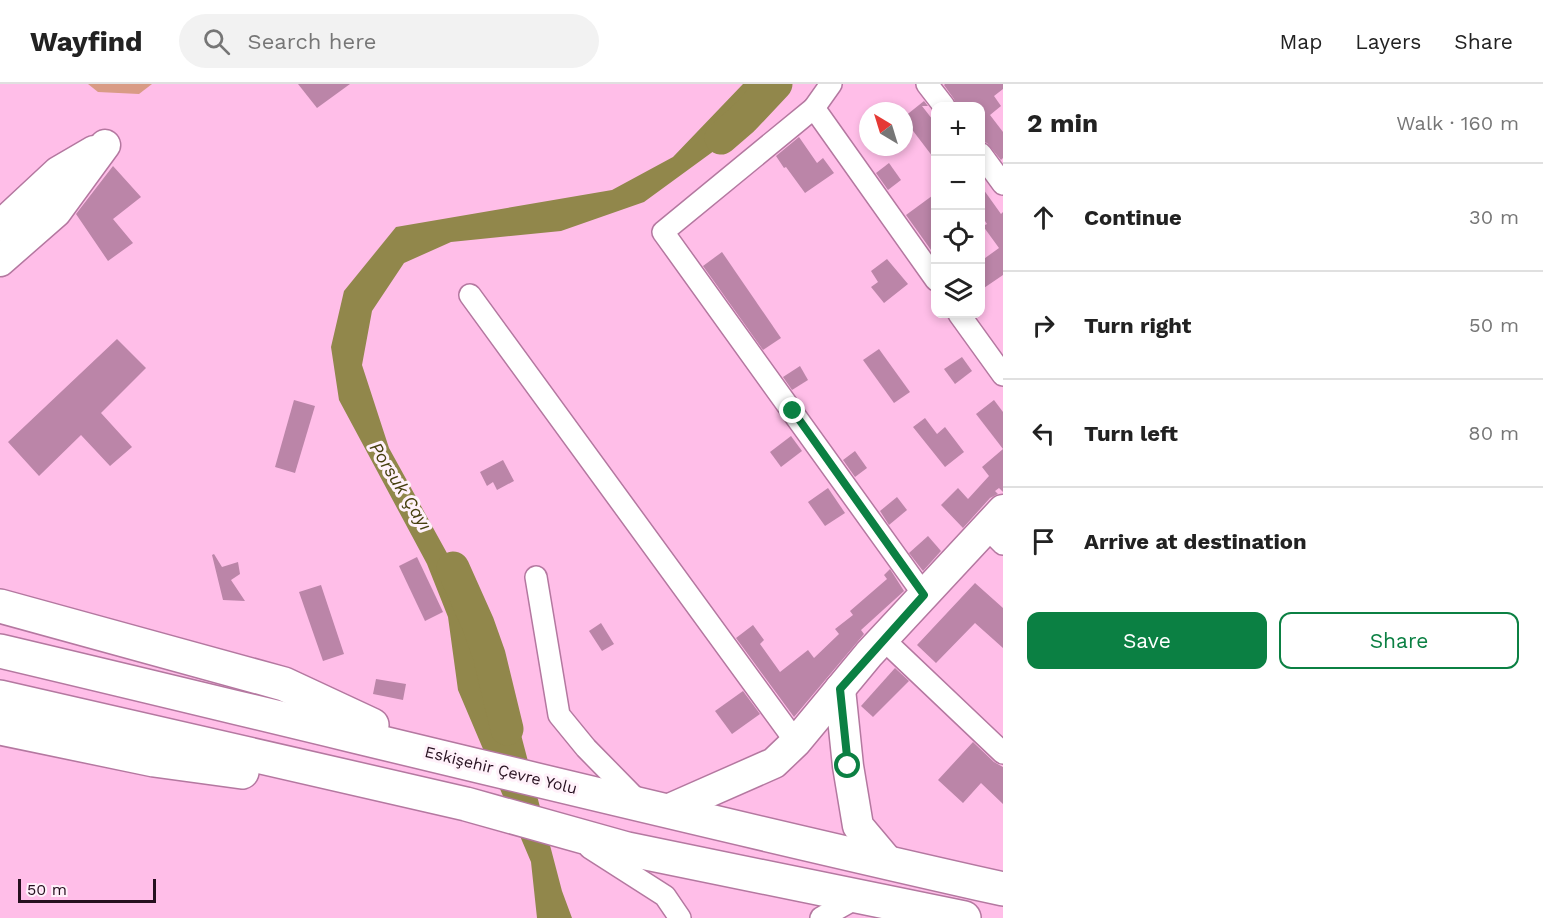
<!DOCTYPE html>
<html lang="en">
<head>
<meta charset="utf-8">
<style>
	body { margin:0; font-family:"Work Sans",sans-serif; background:#f2f2f2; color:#222 }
	.controls { position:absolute; right:18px; top:18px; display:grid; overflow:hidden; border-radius:12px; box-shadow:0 3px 9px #0003 }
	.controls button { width:54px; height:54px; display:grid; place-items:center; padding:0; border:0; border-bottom:2px solid #e0e0e0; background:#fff; color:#222; font:30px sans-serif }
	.compass { position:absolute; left:859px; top:18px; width:54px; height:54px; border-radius:50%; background:#fff; box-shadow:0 3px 9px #0003; rotate:322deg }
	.scale { position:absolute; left:18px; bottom:15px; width:138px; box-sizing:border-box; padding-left:6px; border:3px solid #26101f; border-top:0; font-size:16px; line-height:21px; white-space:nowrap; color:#26101f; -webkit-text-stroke:4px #fff1fa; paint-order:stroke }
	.stop { position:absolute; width:18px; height:18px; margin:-14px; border:4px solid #0b8043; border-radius:50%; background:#fff }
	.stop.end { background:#0b8043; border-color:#fff; box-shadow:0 2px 6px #0008 }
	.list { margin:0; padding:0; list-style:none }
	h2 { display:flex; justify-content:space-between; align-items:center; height:78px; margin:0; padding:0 24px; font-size:26px }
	h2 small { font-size:20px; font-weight:400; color:#767676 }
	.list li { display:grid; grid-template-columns:39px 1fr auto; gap:18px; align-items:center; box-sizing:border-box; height:108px; padding:0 24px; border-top:2px solid #e0e0e0 }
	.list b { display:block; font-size:22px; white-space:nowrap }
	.list em { font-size:20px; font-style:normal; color:#767676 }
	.actions { display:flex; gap:12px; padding:18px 24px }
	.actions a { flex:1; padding:14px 0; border:2px solid #0b8043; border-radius:12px; text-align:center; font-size:21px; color:#0b8043 }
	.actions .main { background:#0b8043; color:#fff }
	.icon { flex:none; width:33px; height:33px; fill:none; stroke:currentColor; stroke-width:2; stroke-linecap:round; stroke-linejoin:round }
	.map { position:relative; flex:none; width:1003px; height:834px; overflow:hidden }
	header { display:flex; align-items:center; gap:36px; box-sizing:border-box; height:84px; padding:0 30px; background:#fff; border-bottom:2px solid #e0e0e0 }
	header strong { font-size:28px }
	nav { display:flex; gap:33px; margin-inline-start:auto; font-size:21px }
	.search { width:420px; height:54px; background:#f2f2f2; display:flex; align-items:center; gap:15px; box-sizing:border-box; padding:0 21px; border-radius:33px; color:#767676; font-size:22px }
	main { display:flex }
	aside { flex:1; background:#fff }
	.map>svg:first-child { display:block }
</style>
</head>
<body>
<header>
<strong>Wayfind</strong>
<div class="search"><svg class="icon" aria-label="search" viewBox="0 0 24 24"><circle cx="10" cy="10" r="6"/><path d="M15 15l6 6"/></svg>Search here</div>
<nav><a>Map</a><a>Layers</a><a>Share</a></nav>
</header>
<main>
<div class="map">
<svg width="1003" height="834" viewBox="0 0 1003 834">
	<rect width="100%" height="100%" fill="#ffbee8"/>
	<path fill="#d99b85" d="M88,0H152L139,10L98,8Z"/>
	<path fill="#91874b" d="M743,0H772L733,53L644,118L561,147L451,158L404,179L372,227L362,281L389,364L469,509L479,569L519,643L562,807L572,834H537L531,778L458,606L448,533L427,480L339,316L331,263L344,207L396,143L612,106L673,73Z"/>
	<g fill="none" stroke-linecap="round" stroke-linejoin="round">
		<g stroke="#91874b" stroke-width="33">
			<path d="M721,54L743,35L776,0"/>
			<path d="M453,484L478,540L489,571L507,645"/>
		</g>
	</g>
	<g fill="#bb85a8">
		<path d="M298,0H350L317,24Z"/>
		<path d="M945,0H1003V5L994,12L1001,22L990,31L1003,48V74L1001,76L987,59L981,57V22H956L954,15L944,1Z"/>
		<path d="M924,17L928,22H922L936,40V77L904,35V33Z"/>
		<path d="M799,53L817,79L823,74L834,89L805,109L786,83L784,84L776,72Z"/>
		<path d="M889,79L901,96L888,106L876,89Z"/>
		<path d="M113,82L141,113L113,135L133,159L108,177L76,130Z"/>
		<path d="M981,102L1001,130L1003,128V191L981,206V177L999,164L983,142L987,140L981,131Z"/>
		<path d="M936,109V173L906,131Z"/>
		<path d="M722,168L781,254L763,266L703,182Z"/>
		<path d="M887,175L908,200L884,219L871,203L878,198L871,187Z"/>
		<path d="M117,255L146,284L101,329L132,363L110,382L81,351L39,392L8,358Z"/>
		<path d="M879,265L910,308L894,319L863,276Z"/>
		<path d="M962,273L972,287L955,300L944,285Z"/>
		<path d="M800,282L808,296L792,306L783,293Z"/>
		<path d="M294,316L315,322L295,389L275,383Z"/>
		<path d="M994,316L1003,328V365L976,330Z"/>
		<path d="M925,334L937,350L945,343L964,368L945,383L913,343Z"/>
		<path d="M791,352L802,367L781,383L770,368Z"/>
		<path d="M1003,365V408L999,404L995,407L998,410L990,414L963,444L941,421L958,404L968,415L989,392L982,383Z"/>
		<path d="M855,367L867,384L855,393L843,376Z"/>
		<path d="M503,376L514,397L497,406L493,398L487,402L480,388Z"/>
		<path d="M828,404L845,429L825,442L808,418Z"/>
		<path d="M897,413L907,426L889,441L880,427Z"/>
		<path d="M928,452L941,467L923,487L909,469Z"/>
		<path d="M214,470L222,483L238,478L240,490L231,496L245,517L223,516L212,471Z"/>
		<path d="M417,473L443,528L425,537L399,482Z"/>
		<path d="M890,485L904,507L861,546L864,550L794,633L736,554L753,541L764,556L760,560L780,588L808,566L814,574L839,550L835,545L853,531L850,527L887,495L884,491Z"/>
		<path d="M975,499L1003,524V564L975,539L936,579L917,561Z"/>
		<path d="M321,501L344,570L323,577L299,508Z"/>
		<path d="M601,539L614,560L602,567L589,547Z"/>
		<path d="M895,584L909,597L873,633L861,622Z"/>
		<path d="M376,595L406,600L403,616L373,610Z"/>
		<path d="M743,607L760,630L732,650L715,627Z"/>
		<path d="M973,658L994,678L1003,683V720L981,699L963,719L938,696Z"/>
	</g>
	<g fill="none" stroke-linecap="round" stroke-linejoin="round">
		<g stroke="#b478a0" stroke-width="24">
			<g id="street">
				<path d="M831,0L814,24L936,196"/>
				<path d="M927,0L944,22"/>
				<path d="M814,24L663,148L924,511"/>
				<path d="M981,70L1003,100"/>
				<path d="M470,211L796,658"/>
				<path d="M959,230L1003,291"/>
				<path d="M987,444L1003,460"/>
				<path d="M536,493L559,631L586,664L641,720"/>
				<path d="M883,555L1003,669"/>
				<path d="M590,764L665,812L680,834"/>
				<path d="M821,834L858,813"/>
			</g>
		</g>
		<g stroke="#b478a0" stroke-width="33">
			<g id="secondary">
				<path d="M0,142L58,88L94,67"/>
				<path d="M0,177L56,128L105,61"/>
				<path d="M840,605L848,682L858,742L890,780"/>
				<path d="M665,727L774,679L796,658L869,570L1003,426"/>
			</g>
		</g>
		<g stroke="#b478a0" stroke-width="36">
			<g id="highway">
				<path d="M0,522L284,600L372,641"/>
				<path d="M0,567C334,646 668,730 1003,805"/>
				<path d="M0,613L466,720L627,765L964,834"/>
				<path d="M0,644L154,676L242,688"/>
			</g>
		</g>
		<use href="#street" stroke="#fff" stroke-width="21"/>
		<use href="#secondary" stroke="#fff" stroke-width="30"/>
		<use href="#highway" stroke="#fff" stroke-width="33"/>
	</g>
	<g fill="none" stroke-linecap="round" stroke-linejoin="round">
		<path stroke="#0b8043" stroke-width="8" d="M793,327L924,511L840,605L848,682"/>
	</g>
	<g text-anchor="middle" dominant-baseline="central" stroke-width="6" stroke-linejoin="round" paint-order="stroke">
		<g font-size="16" fill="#26101f" stroke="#fff1fa">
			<text transform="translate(501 686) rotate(14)">Eskişehir Çevre Yolu</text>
		</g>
		<g font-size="18" font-style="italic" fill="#47400f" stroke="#fff1fa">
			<text transform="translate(401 402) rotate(58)">Porsuk Çayı</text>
		</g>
	</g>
</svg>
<div class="controls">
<button>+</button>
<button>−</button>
<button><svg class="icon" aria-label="locate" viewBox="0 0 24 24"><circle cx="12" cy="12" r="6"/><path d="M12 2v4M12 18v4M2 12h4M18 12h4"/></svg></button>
<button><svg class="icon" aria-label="layers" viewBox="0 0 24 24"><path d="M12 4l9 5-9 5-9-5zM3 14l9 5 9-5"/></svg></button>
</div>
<svg class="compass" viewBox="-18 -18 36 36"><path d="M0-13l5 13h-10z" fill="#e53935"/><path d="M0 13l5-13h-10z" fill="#767676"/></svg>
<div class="scale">50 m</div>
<div class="stop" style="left:848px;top:682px"></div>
<div class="stop end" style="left:793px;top:327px"></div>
</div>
<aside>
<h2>2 min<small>Walk · 160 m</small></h2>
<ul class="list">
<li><svg class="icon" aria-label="ahead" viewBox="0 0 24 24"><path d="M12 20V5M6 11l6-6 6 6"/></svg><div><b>Continue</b></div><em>30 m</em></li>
<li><svg class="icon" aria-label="right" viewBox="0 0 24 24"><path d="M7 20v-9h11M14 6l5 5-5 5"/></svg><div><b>Turn right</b></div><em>50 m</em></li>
<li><svg class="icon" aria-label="left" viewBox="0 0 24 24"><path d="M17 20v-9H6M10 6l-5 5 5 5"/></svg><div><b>Turn left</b></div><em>80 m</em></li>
<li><svg class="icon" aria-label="arrive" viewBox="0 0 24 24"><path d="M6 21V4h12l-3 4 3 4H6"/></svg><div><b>Arrive at destination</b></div></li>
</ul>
<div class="actions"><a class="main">Save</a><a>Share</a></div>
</aside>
</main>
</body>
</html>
